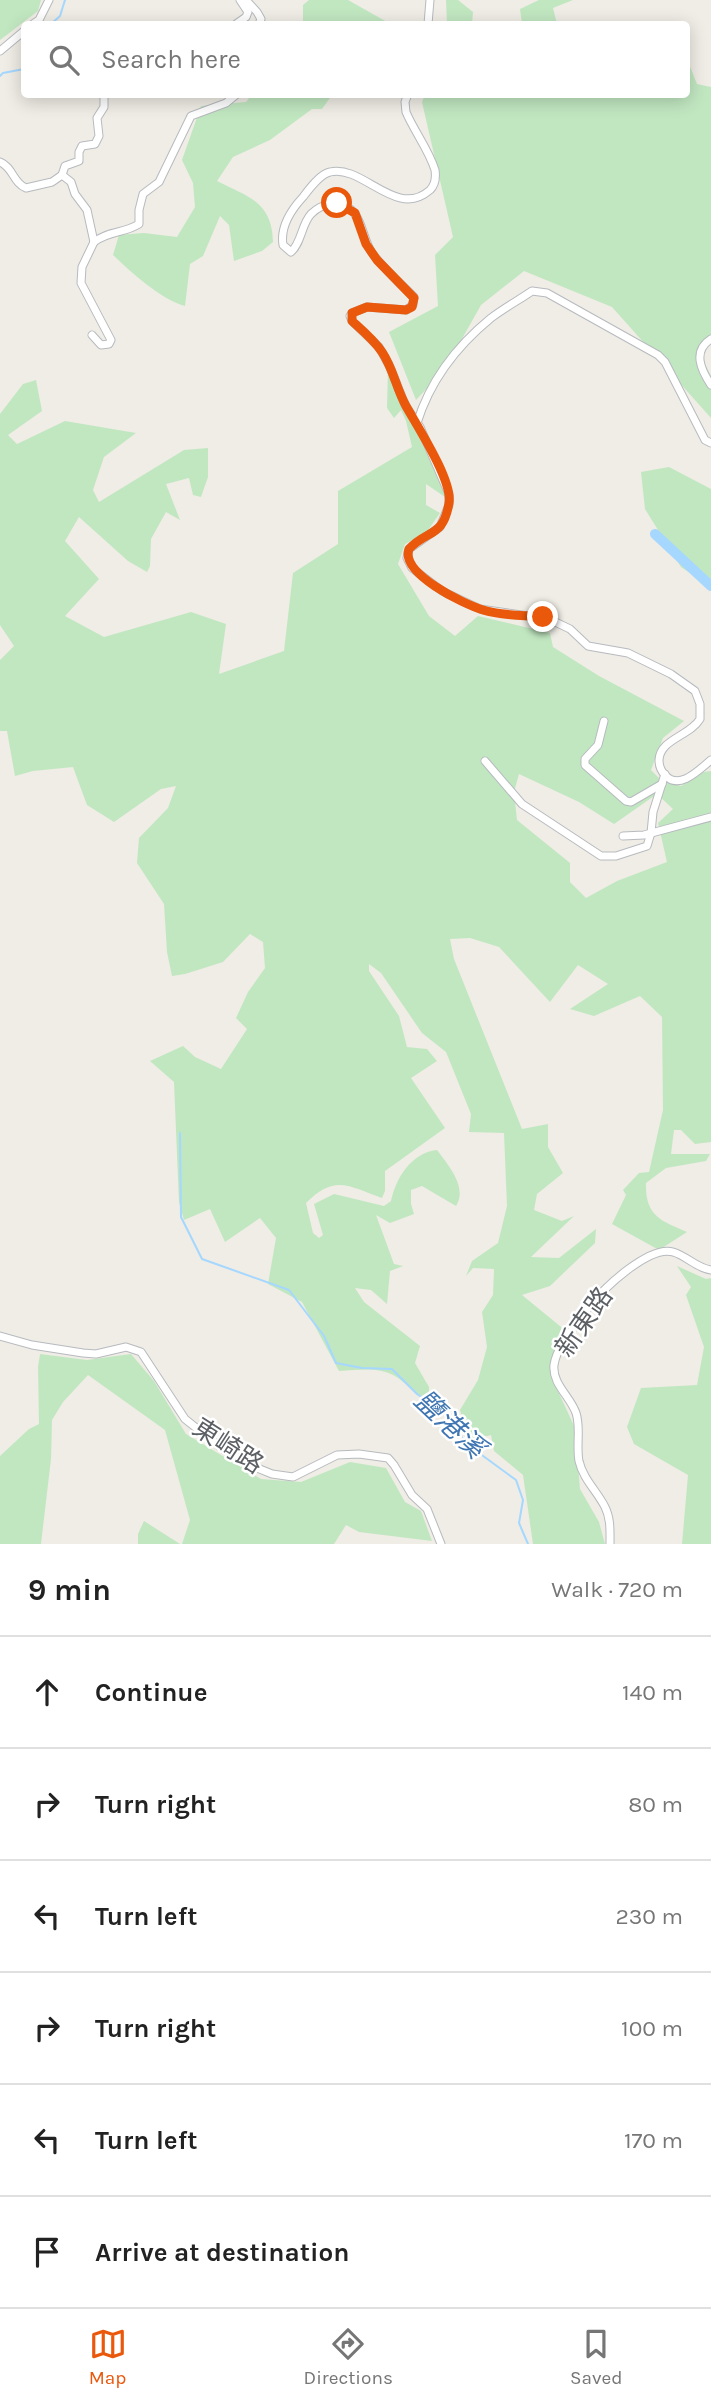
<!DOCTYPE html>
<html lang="en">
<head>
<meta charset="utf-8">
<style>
	body { margin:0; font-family:Karla,"Noto Sans TC",sans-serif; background:#f6f6f6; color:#222 }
	.stop { position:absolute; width:21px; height:21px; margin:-16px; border:5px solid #ea580c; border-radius:50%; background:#fff }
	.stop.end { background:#ea580c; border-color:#fff; box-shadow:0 2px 7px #0008 }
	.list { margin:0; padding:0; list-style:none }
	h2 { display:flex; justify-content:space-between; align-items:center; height:91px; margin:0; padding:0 28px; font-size:30px }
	h2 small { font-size:23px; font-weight:400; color:#767676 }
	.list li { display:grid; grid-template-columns:46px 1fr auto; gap:21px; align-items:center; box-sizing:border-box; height:112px; padding:0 28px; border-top:2px solid #e0e0e0 }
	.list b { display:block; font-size:26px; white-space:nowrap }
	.list em { font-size:23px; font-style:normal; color:#767676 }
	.icon { flex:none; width:38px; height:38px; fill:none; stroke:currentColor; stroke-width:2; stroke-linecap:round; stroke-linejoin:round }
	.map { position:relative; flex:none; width:711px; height:1544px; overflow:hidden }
	.search { position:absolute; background:#fff; box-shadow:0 4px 18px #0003; left:21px; right:21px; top:21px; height:77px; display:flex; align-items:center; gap:18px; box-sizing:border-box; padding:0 24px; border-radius:7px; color:#767676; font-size:26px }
	.sheet { height:763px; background:#fff }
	nav { display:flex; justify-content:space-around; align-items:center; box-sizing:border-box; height:98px; border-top:2px solid #e0e0e0; background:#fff; font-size:19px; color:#767676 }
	nav a { display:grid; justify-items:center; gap:4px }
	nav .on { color:#ea580c }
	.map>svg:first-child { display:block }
</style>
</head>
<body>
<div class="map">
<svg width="711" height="1544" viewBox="0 0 711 1544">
	<rect width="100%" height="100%" fill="#efede5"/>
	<g fill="#c1e7c1" fill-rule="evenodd">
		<path d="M0,0H41L38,11L0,40Z"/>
		<path d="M309,0H348L387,22L381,24H303V5Z"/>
		<path d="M446,0H458L473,12L472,24H447Z"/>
		<path d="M539,0H573L553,8L557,24H522L520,9Z"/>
		<path d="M687,59L697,84L711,87V344L699,352L711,376V418L612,307L524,271L481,305L445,369L416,400L389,332L438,306L435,255L453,237L422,102L425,95L686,94Z"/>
		<path d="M252,95H332L322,109H312L270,140L233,157L217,181C248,197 272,201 273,242L262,251L234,261L229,225L220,216L203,256L190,264L185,306C160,299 131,272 113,255L119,235L144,233L177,237L195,207L193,183L182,160L201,106L246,102Z"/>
		<path d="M388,367L405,408L445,490V497L426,484V505L440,513L426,533L405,544L398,564L429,616L455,636L478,616L550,633L553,647L599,676L684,721L663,738L651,770L662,781L681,786L704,772L711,771V1142L695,1144L681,1130H674L671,1154H710L706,1161L666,1168L646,1183C645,1216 661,1221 687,1232L659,1250L612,1224L626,1195L623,1190L639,1173L649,1172L663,1110L662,1017L640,996L594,1016L570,1009L608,984L578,965L550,1002L499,947L470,938L450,939L454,959L522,1129L548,1124V1147L563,1173L537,1194L534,1210L562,1221L574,1216L531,1257L559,1258L596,1229L595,1243L550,1286L522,1295L566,1331L551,1365L552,1378L575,1428L580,1489L599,1522L605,1544H533L523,1475L494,1451L491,1435L483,1437L486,1448L467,1433L460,1410L478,1380L487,1347L482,1312L493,1295L494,1269L473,1268L466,1276L472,1261L498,1243L507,1206L504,1133L469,1132L471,1114L446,1052L422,1033L381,973L369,964V971L399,1016L407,1047L427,1049L437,1061L411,1078L445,1128L385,1171V1191L382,1198C348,1186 335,1174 306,1203L313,1233L319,1238L323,1235L314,1204L334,1194L384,1206L391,1201C396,1178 411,1153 437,1150C448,1165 468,1187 456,1206L422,1186L411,1190V1204L414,1214L390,1223L376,1215L394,1264L403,1266L390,1271L387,1304L371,1290L355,1288L364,1302L420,1346L415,1363L429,1387V1399C416,1395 412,1389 402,1381C383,1365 362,1370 339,1371L302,1302L268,1284L276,1238L260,1218L225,1242L210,1209L184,1220L179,1202L174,1082L150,1061L183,1046L195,1057L221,1069L247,1029L236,1018L248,992L265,968L263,942L250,934L223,962L185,974L172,976L167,952L164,904L137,863L139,838L168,808L176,786L161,789L114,822L87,805L73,767L33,771L15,776L7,731H0V660L14,646L0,625V414L23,384L36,380L42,411L8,435L17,444L65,421L136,433L104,457L93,490L99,502L184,450L208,448V477L201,497L193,495L189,478L166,484L180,520L166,512L151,539L150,566L147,572L128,561L79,517L65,541L99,579L65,616L104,637L191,612L226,624L219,674L284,651L293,573L338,544V491L412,447L406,421L401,410L394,418L387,408ZM519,774L579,802L614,824L657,794L673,809L658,823L667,862L617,881L586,898L570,882V863L517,820L514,792Z"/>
		<path d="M669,467L711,489V587L681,567L645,509L641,472Z"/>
		<path d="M677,1266L706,1279L711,1278V1544H682L688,1475L634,1444L627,1427L641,1388L697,1385L704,1347L686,1295L691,1287Z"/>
		<path d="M40,1354L87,1360L131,1354L154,1381L186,1434L261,1479L301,1482L350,1462L386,1468L405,1502L421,1511L432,1541L359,1532L346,1525L334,1544H182L190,1520L165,1430L88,1375L63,1402L52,1420L51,1459L41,1544H0V1456L29,1429L39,1424L38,1367Z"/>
		<path d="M144,1521L180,1544H138V1534Z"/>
	</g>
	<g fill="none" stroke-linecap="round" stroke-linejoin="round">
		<g stroke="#a5d7ff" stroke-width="2">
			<path d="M51,24L60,16L65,0"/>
			<path d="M0,76L3,73L24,69"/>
			<path d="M180,1133L181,1217L202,1259L289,1290L324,1336L336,1363L362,1368L392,1369L417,1394L453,1419L464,1442L516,1480L523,1500L519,1523L528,1544"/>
		</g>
		<path stroke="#a5d7ff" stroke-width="10" d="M655,534L711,586"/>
		<g stroke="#b7babf" stroke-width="9">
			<g id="street">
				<path d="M246,0L257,12L261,19L259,24"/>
				<path d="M33,24L39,20L49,0"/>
				<path d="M236,24L246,17L248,12L240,0"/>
				<path d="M428,24L430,0"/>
				<path d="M0,51L24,31"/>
				<path d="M408,94L405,102L406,112C414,131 429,150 435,170C436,177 435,185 430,190C396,220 363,164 330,172C320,174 309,189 303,197C291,210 280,227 283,245L291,252C302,242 301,225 311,214C323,202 344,199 355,214C363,225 364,241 372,253C384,269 400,283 414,297L413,305L406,310L367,307L352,313L350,316L352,321L379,347L390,367L405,405L420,427L449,494V505L440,527L409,549L407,558L412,568L442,591L480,609L549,619L570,629L588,646L628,653L671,674L695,691L700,704V719C690,736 660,739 659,760C659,766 661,771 665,775C679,791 699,770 711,760"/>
				<path d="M0,162C13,167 13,183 26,188L52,182L62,175"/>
				<path d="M94,242C110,230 123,234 139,224V210L143,194L159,182L191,116L226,103L237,94"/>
				<path d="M92,335L101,345L109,344L111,340L81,283L82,267L94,242L87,210L75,194L71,182L62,175L65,166L79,161V152L82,146L95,144L99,136L97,118L104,107V94"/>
				<path d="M711,339C692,351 701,370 711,385"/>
				<path d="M417,423C430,381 458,345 491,318C504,308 519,300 532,291L547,293L658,355L665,362L705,440L711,443"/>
				<path d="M604,721L598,745L585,759V765L626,801L631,802L662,784"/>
				<path d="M485,761L522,804L601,856H616L647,846L651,833L653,812L665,774"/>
				<path d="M623,836L644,835L711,817"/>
				<path d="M0,1336L32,1345L83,1353L96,1354L126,1347L141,1352L185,1419L224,1450L245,1463L272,1474L293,1477L337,1455L359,1454L388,1458L394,1465L412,1495L427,1509L441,1544"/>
				<path d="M610,1544C610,1532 611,1519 605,1507C597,1491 583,1479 579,1461C576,1445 581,1428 576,1413C570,1396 552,1384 554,1365C557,1344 579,1322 590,1306C603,1288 650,1245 673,1252C687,1256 696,1268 711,1270"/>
			</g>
		</g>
		<use href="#street" stroke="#fff" stroke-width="7"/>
	</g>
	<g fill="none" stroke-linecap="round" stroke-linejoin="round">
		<path stroke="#ea580c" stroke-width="9" d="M337,203L355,213L366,244L377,260L414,298L412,307L406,310L367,307L352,313V321C362,330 374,340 382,352C393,368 396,388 406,406C417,426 453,481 449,503C443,538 428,529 409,549C400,573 463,604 483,610C502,616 524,615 543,617"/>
	</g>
	<g text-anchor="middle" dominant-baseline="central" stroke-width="5" stroke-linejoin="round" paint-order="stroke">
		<g font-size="26" fill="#5c6065" stroke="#fff">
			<text transform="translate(584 1322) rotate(-55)">新東路</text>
			<text transform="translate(228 1446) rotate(33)">東崎路</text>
		</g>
		<g font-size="28" font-style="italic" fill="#4077b3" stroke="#fff">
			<text transform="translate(450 1424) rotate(43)">鹽港溪</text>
		</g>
	</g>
</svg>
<div class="stop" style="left:337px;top:203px"></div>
<div class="stop end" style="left:543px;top:617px"></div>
<div class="search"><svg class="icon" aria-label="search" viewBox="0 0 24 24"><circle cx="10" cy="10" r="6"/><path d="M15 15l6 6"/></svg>Search here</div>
</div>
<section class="sheet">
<h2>9 min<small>Walk · 720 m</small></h2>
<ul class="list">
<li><svg class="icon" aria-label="ahead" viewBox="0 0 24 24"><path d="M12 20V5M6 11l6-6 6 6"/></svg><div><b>Continue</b></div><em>140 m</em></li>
<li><svg class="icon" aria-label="right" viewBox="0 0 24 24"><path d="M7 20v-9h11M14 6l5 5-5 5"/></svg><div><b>Turn right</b></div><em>80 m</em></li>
<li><svg class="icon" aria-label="left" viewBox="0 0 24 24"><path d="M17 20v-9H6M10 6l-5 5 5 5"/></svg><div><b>Turn left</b></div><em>230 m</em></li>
<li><svg class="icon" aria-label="right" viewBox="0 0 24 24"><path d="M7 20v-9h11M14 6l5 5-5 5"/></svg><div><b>Turn right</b></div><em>100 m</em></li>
<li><svg class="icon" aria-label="left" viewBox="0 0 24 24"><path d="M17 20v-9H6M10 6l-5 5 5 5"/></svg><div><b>Turn left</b></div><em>170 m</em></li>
<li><svg class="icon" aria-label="arrive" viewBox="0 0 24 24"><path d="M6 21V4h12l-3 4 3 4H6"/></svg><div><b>Arrive at destination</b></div></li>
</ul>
</section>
<nav>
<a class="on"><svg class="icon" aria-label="map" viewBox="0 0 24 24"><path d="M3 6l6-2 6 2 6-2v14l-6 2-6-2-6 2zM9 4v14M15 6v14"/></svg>Map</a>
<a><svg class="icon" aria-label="directions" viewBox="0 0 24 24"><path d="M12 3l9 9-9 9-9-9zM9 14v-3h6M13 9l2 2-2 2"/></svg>Directions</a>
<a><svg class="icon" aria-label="saved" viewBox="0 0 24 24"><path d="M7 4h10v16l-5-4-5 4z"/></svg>Saved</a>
</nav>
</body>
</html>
